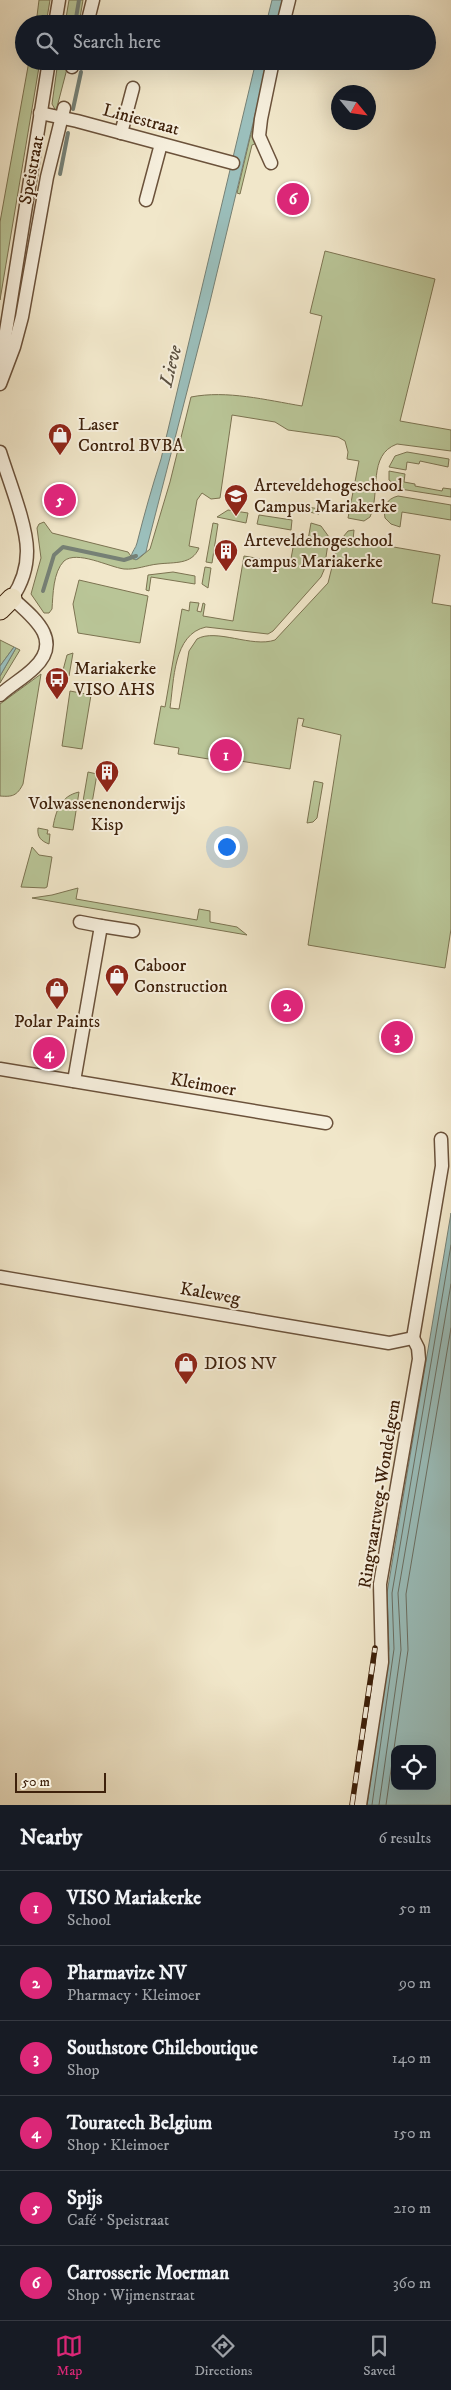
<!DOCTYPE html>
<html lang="en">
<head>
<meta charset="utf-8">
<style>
	body { margin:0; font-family:"IM FELL DW Pica",serif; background:#242831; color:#f1f3f6 }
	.controls { position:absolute; right:15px; bottom:15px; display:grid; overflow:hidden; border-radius:10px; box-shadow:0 5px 20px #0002 }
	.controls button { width:45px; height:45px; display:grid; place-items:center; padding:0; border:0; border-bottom:1px solid #363941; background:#171b24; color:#f1f3f6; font:25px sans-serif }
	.compass { position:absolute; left:331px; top:85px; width:45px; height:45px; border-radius:50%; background:#171b24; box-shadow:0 5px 20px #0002; rotate:119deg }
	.scale { position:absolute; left:15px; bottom:12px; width:91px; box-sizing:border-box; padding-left:5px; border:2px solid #3e210b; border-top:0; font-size:14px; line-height:18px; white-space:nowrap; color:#3e210b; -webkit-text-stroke:4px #f6efdd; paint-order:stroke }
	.you { position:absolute; left:226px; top:846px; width:18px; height:18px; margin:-12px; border:4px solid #fff; border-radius:50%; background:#1a73e8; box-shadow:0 0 0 8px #1a73e833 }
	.badge { display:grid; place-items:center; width:32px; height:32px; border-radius:50%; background:#db2777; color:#fff; font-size:16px; font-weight:700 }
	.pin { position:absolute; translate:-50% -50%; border:2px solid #fff; box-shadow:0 1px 5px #0006 }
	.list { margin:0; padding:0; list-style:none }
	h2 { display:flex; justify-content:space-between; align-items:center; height:65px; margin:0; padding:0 20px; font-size:21px }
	h2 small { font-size:16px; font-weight:400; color:#9ea1a6 }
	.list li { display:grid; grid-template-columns:32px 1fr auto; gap:15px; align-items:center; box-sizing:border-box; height:75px; padding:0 20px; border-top:1px solid #363941 }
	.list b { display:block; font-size:19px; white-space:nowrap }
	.list p { margin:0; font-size:16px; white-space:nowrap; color:#9ea1a6 }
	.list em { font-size:16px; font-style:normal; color:#9ea1a6 }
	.icon { flex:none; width:28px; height:28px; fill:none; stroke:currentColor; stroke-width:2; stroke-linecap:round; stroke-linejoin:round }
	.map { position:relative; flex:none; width:451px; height:1805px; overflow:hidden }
	.search { position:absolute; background:#171b24; box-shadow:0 5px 20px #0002; left:15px; right:15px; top:15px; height:55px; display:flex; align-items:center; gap:12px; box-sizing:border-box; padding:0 18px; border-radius:28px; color:#9ea1a6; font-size:19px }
	.sheet { height:515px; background:#171b24 }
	nav { display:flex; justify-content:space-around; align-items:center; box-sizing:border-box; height:70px; border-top:1px solid #363941; background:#171b24; font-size:14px; color:#9ea1a6 }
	nav a { display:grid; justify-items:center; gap:2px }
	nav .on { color:#db2777 }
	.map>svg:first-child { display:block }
</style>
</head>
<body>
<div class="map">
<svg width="451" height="1805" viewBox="0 0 451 1805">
	<rect width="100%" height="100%" fill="#f1e7ca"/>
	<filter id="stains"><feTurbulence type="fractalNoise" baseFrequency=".004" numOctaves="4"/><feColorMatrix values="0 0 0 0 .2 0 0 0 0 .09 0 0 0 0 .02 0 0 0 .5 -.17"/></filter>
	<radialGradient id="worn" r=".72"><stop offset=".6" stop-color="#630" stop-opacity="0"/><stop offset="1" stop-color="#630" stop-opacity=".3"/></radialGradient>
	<g fill="#b9c597" stroke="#7c7351">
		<path d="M39,0H50L46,24H36Z"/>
		<path d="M69,0H83L79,24H65Z"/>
		<path d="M29,61H40L0,300V222Z"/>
		<path d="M58,61H69L56,111L52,104Z"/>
		<path d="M268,61L257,143L252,145L240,194L237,193Z"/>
		<path d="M325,251L435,279L400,421L451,430V451L397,444C367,455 381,493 370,517L364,521L348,518L359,461L347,459L348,452L345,441L338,437L288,430L275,422L232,415L220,498L211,499L202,493L197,500L189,546L199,548C192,565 174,562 158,564C147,565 136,570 124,569C109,567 77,550 64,561C53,572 53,595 52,609L49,613H44L31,594L41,558L37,528L39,524L44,522L52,533L128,552L133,559H138L150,549L170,482L191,397C227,390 266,400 302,406L322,316L310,313Z"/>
		<path d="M407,452L449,459L448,467L420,461L419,464L407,462L406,470L389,467L395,456Z"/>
		<path d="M389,471L405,474L404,482L415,484V486L442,491L443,488L451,489V497L400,489L389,480Z"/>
		<path d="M398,496L451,505V520L402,512L400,527L391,524L385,518C383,507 386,499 398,496Z"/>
		<path d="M294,505L320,509L319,514L294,509Z"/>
		<path d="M228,510L248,513L246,523L217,517Z"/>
		<path d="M259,515L292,520L291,530L257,524Z"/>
		<path d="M213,523L218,524L212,563L206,562Z"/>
		<path d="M311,523L321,526L329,537L324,570L321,577L273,631L268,634L206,627C173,634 174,681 170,708L179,709L189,651L197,639C216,628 252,648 275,640L328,583L338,543L348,531L354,530L353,540L440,555L432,603L451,606V929L445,968L308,945L341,735L302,726L304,719L298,718L290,769L234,760L233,763L178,754L179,748L154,744L161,706L165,707L182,609L189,611L190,602L199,603L197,611L201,612L203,603L205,604L203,616L233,621L244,556L290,564L295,537L308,540Z"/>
		<path d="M205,567L211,568L208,588L202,584Z"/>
		<path d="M173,572L195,576V584L151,577L149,591L146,590L148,575Z"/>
		<path d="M79,580L148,596L140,643L78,633L73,604Z"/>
		<path d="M0,640L14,647L0,666Z"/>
		<path d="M16,648L20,650L0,683V676Z"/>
		<path d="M73,653L69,676L62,674L67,655Z"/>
		<path d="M41,674L23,784C17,796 12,797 0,796V704Z"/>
		<path d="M70,691L91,695L82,749L62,746Z"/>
		<path d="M88,772L97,774L91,809L82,807Z"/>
		<path d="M314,781L323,783L317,818L313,822L307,823Z"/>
		<path d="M79,792L73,830L53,827C56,810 61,796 79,792Z"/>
		<path d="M38,828L48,830L47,834H50L49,844C41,841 37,837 38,828Z"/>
		<path d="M32,847L39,855L52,857L47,887L45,888L21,887Z"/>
		<path d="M78,888L76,899L197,920L199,909L210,911V922L237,927L247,935L32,898L52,895Z"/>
	</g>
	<g fill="#9bbfbc" stroke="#768075" fill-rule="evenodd">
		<path d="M272,0H284L278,24H266Z"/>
		<path d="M256,61H268L208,310L148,543L146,552L136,560L131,557C132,551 136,548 137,543C144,515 152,487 161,459Z"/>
		<path d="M14,647L16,648L0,676V666Z"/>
		<path d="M451,1213V1805H367L389,1649L387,1593ZM395,1749H432V1786H395Z"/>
	</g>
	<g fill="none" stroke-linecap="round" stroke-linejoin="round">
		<g stroke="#6c7064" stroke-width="1">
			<path d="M372,1805L394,1649L392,1593L451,1245"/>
			<path d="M379,1805L401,1650L398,1593L451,1284"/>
			<path d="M386,1805L408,1650L406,1594L451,1328"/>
		</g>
		<g stroke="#768075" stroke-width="4">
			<path d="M75,24L79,0"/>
			<path d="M73,109L81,72"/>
			<path d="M60,174L68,133"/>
			<path d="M43,591L54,555L63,547L124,560L136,556"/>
		</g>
		<g stroke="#6b523b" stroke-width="15">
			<g id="minor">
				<path d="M55,24L59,0"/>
				<path d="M87,24L93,0"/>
				<path d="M283,24L289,0"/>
				<path d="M72,67L74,61"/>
				<path d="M40,113L77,121L233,163"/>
				<path d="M121,133L133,88"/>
				<path d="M271,163L259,136L261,119L273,61"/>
				<path d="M146,200L161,144"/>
				<path d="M0,369L49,61"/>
				<path d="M0,384L14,347L22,317L47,177L64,108"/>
				<path d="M0,452C8,478 27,525 27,551C27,568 21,585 12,598C33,617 64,640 34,668C24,678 11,685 0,695"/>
				<path d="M80,922L101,926"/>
				<path d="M0,1069L326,1123"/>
				<path d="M74,1081L101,926L133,931"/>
				<path d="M0,1277L389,1343L413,1338"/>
				<path d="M413,1338L442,1166L441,1139"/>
				<path d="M360,1805L382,1662L380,1584L419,1359L418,1348L413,1338"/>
			</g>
		</g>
		<g stroke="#3e210b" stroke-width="21">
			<path id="highway" d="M0,610L12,598"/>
		</g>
		<use href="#minor" stroke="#f6efdd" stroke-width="12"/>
		<use href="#highway" stroke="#f1e7ca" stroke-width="19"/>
		<g stroke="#3e210b" stroke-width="5.5">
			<path id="rail" d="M352,1805L375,1648"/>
		</g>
		<use href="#rail" stroke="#f6efdd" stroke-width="4" stroke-dasharray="11" stroke-linecap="butt"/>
	</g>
	<defs>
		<g id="shop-pin" transform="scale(1.25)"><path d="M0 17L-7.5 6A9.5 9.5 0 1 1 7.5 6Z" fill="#8f2418" stroke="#f6efdd"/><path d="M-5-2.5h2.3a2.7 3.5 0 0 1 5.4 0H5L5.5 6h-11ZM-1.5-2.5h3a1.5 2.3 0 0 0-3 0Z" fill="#fff"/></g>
		<g id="university-pin" transform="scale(1.25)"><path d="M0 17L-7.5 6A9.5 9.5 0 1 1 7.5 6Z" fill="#8f2418" stroke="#f6efdd"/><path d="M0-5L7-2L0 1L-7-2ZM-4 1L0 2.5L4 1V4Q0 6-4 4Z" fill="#fff"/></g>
		<g id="building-pin" transform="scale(1.25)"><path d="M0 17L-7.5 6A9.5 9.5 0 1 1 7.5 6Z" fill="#8f2418" stroke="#f6efdd"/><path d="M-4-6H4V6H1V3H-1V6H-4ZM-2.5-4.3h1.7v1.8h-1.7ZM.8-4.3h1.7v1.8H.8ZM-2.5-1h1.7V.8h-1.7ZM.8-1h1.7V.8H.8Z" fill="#fff"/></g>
		<g id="bus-pin" transform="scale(1.25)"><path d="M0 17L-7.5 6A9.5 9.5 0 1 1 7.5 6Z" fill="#8f2418" stroke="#f6efdd"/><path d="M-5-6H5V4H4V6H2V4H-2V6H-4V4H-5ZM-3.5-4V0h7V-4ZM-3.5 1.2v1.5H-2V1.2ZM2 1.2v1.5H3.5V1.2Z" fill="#fff"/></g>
	</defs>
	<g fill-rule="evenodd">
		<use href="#shop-pin" x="60" y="435"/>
		<use href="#university-pin" x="236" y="496"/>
		<use href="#building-pin" x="226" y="551"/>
		<use href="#bus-pin" x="57" y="679"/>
		<use href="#building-pin" x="107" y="772"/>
		<use href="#shop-pin" x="117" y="976"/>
		<use href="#shop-pin" x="57" y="989"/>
		<use href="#shop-pin" x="186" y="1364"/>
	</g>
	<g text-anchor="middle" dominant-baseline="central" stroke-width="4" stroke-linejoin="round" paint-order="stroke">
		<g font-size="18" fill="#3e210b" stroke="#f6efdd">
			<text transform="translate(141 120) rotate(15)">Liniestraat</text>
			<text transform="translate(32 170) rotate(-79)">Speistraat</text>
			<text transform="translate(203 1085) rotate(10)">Kleimoer</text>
			<text transform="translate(210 1294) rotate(10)">Kaleweg</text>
			<text transform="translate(380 1494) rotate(-81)">Ringvaartweg-Wondelgem</text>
		</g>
		<g font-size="18" fill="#3e210b" stroke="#f6efdd" text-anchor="start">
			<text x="78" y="425">Laser<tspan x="78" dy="21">Control BVBA</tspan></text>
			<text x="254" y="486">Arteveldehogeschool<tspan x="254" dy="21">Campus Mariakerke</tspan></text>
			<text x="244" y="541">Arteveldehogeschool<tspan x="244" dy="21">campus Mariakerke</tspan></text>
			<text x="74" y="669">Mariakerke<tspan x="74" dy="21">VISO AHS</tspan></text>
			<text x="107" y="804" text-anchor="middle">Volwassenenonderwijs<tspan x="107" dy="21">Kisp</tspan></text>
			<text x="134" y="966">Caboor<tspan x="134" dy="21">Construction</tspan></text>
			<text x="57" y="1022" text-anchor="middle">Polar Paints</text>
			<text x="204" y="1364">DIOS NV</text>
		</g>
		<g font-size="19" font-style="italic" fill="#5a5040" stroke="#f6efdd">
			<text transform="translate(171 366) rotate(-76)">Lieve</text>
		</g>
	</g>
	<rect width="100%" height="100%" filter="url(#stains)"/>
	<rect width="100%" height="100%" fill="url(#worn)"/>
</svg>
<div class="controls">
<button><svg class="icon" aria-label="locate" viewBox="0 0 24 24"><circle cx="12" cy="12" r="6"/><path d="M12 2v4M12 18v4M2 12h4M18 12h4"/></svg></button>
</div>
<svg class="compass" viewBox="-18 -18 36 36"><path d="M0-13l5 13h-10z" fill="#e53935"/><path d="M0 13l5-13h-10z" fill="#9ea1a6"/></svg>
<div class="scale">50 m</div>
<div class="you"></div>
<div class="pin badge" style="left:226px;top:755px">1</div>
<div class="pin badge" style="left:287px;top:1006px">2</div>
<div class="pin badge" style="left:397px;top:1037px">3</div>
<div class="pin badge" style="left:49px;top:1053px">4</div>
<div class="pin badge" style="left:60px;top:500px">5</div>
<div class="pin badge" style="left:293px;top:199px">6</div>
<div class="search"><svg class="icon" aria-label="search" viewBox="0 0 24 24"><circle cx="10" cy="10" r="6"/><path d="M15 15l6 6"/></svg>Search here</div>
</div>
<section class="sheet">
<h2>Nearby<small>6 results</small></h2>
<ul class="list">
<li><span class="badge">1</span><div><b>VISO Mariakerke</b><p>School</p></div><em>50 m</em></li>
<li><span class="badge">2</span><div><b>Pharmavize NV</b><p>Pharmacy · Kleimoer</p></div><em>90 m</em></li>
<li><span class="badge">3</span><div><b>Southstore Chileboutique</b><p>Shop</p></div><em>140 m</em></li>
<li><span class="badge">4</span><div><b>Touratech Belgium</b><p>Shop · Kleimoer</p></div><em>150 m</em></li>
<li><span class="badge">5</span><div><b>Spijs</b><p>Café · Speistraat</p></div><em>210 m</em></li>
<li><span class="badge">6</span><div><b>Carrosserie Moerman</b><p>Shop · Wijmenstraat</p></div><em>360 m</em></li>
</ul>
</section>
<nav>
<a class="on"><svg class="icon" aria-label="map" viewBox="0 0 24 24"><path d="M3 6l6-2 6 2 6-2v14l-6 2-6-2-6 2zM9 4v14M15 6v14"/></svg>Map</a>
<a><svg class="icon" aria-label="directions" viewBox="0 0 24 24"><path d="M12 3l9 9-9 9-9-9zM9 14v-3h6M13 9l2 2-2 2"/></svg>Directions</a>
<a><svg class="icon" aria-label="saved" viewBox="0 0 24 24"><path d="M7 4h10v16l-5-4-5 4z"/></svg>Saved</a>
</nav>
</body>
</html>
